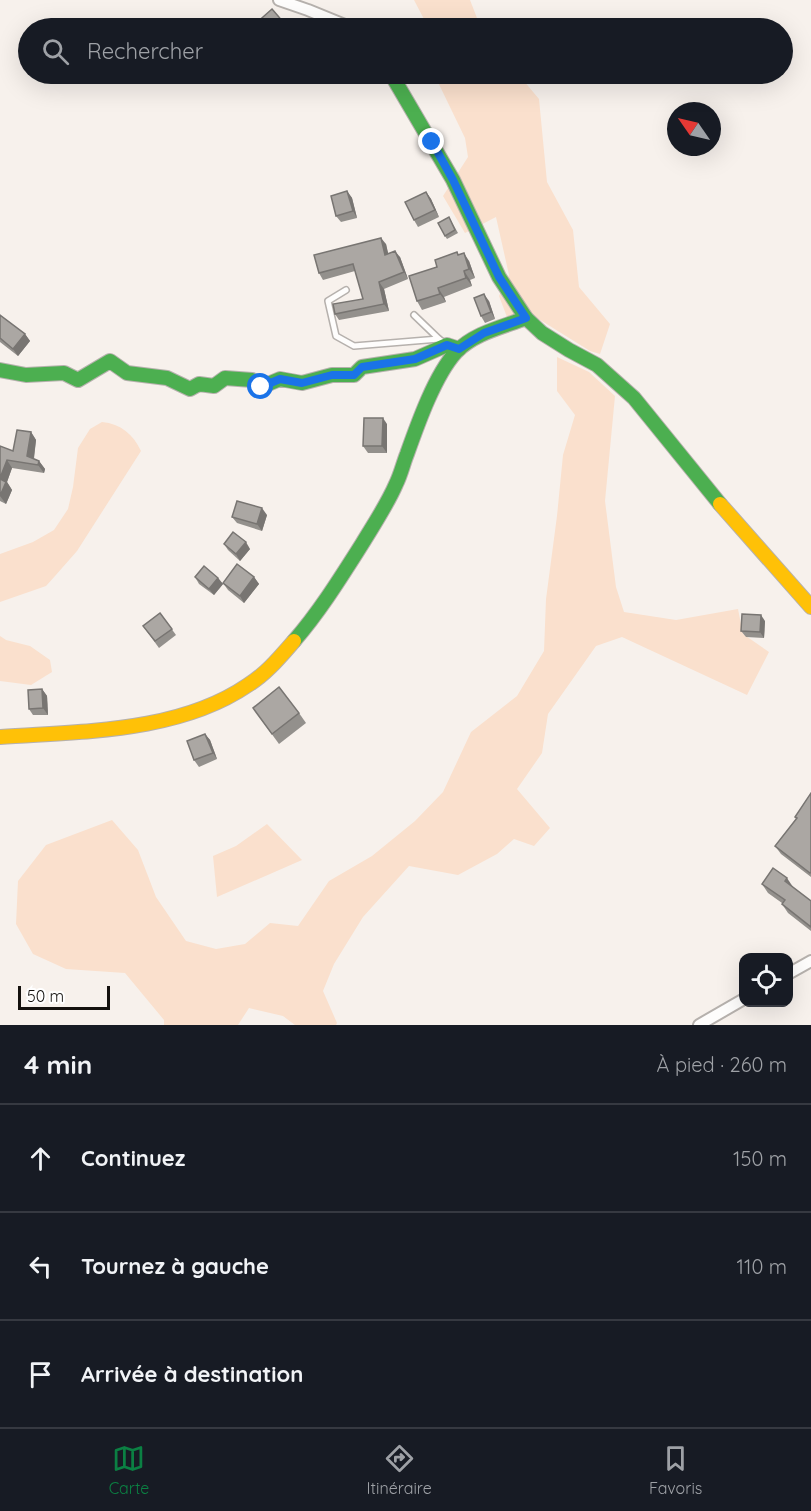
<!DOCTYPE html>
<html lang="fr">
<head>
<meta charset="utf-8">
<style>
	body { margin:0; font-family:Quicksand,sans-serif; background:#242831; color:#f1f3f6 }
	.controls { position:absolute; right:18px; bottom:18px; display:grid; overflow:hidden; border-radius:12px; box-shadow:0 6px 24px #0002 }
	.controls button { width:54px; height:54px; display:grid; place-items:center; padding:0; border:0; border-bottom:2px solid #363941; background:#171b24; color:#f1f3f6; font:30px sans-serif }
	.compass { position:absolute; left:667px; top:102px; width:54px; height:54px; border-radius:50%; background:#171b24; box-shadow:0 6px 24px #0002; rotate:304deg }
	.scale { position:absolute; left:18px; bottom:15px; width:92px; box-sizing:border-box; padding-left:6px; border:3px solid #14110e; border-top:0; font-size:16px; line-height:21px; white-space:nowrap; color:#14110e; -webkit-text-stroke:4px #fff; paint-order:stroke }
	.stop { position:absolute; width:18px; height:18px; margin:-14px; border:4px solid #1a73e8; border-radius:50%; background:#fff }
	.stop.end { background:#1a73e8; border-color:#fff; box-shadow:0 2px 6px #0008 }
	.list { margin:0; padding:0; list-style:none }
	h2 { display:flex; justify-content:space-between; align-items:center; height:78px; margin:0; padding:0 24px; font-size:26px }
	h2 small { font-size:20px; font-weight:400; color:#9ea1a6 }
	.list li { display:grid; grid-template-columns:39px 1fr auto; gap:18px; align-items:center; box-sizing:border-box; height:108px; padding:0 24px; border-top:2px solid #363941 }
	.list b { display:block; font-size:22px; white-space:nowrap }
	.list em { font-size:20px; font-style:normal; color:#9ea1a6 }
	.icon { flex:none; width:33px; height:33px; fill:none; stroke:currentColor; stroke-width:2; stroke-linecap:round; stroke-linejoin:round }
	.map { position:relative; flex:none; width:811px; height:1025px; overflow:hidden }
	.search { position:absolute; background:#171b24; box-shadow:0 6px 24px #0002; left:18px; right:18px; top:18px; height:66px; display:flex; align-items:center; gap:15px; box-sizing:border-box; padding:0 21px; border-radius:33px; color:#9ea1a6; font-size:22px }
	.sheet { height:402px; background:#171b24 }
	nav { display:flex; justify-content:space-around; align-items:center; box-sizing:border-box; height:84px; border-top:2px solid #363941; background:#171b24; font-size:16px; color:#9ea1a6 }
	nav a { display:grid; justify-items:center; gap:3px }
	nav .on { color:#0b8043 }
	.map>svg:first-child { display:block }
</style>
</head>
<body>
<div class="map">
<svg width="811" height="1025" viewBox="0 0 811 1025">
	<rect width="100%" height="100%" fill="#f7f1ec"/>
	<g fill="#fae0cd">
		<path d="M414,0H470L477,18L485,28H426L425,21Z"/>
		<path d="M434,74H518L539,99L547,182L573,230L579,287L610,324L600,354L590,351L537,318L507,317L499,296L509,275L496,217L465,233L443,196L468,157L465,138Z"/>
		<path d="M557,357L589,372L615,396L605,501L616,587L624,612L676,620L738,609L743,634L769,652L747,695L622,637L596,646L548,714L542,753L517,789L550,828L534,846L514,839L497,854L458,875L409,866L363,917L334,964L323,991L337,1023L336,1025H295L283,1016L249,1008L238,1025H164V1020L125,973L66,969L33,954L16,924L18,881L46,845L112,820L138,850L156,897L186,941L216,949L245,944L270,923L298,926L329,881L372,856L415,821L443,792L471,732L517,696L544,651L546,599L557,516L563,455L575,415L557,391Z"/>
		<path d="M102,422C121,424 133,434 141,451L77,551L55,576L46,586L0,602V554L33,542L54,530L68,509L73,487L78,448L90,429Z"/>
		<path d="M0,636L6,640L30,646L50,660L52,672L31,685L0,681Z"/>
		<path d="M267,824L302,860L217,897L213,856L236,846Z"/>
	</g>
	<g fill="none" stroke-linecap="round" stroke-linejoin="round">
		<g stroke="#b6b1ad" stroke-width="8">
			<g id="lane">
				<path d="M346,290L328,301L336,336L354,346L439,339L446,344"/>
				<path d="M414,315L439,339"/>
			</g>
		</g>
		<g stroke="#b6b1ad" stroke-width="14">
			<g id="street">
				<path d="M279,0L308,10L352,28"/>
				<path d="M788,974L811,961"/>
				<path d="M699,1025L744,999"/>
			</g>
		</g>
		<g stroke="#b6b1ad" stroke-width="16">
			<g id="fast">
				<path d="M391,74L453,180L499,277L526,318L542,333L569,350L597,365L634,398L720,504"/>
				<path d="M0,370L26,375L64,373L78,380L110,361L127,373L167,378L190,389L199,384L214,386L225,378L252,380L261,387L280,379L302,383L332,375H354L362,367L415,359L447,345L459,349"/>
				<path d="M294,641C320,611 341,577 362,544C374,524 387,505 396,484C401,474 403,464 407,454C418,423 435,375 456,352C474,333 503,327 526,318"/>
			</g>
		</g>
		<g stroke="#b6b1ad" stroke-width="16">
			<g id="slow">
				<path d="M720,504L811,607"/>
				<path d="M0,737C81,731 178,733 248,685C266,674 280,657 294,641"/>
			</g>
		</g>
		<use href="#lane" stroke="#fefdfc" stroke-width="5"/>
		<use href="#street" stroke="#fefdfc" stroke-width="10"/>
		<use href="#fast" stroke="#4caf50" stroke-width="14"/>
		<use href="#slow" stroke="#ffc107" stroke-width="14"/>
	</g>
	<g fill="#93908c">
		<path d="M285,24L288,28H256L254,25Z"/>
		<path d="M347,191L352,198L357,218L341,222L336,216Z"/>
		<path d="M426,192L431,199L439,217L418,227L414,220Z"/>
		<path d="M449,217L458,233L447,239L445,236Z"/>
		<path d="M386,244L388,254L400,257L408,279L384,289L389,311L339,320L335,314L363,299L355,271L323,280L319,273Z"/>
		<path d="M457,252L459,255L469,261L475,278L470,280L472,286L444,297L446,302L422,310L417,301L437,267Z"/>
		<path d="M489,301L495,319L485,323L481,316Z"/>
		<path d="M0,315L25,334L30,341L18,356L0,342Z"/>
		<path d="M387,424V453H368L363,446Z"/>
		<path d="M31,432L36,440L34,459L39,461L45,469L44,473L12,468L7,482L12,490L6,504L0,501V446L13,451Z"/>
		<path d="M267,515L262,531L237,523L232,517Z"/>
		<path d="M224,544L250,549L240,561L228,550Z"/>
		<path d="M195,577L218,578L223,584L214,595L199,584Z"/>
		<path d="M254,577L259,584L244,603L228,590L223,583Z"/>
		<path d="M160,613L176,635L159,648L143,626Z"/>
		<path d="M765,621L764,638L746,637L741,631Z"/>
		<path d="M42,689L47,696L48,715H33L29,709Z"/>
		<path d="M253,708L299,713L306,723L279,744Z"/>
		<path d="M205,734L210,740L217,759L199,767L194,760Z"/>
		<path d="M811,793V877L781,854L775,846L796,819L795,817Z"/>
		<path d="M762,884L793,888L811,901V931L788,913L782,904V903L768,893Z"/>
	</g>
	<g fill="#787572">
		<path d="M347,191L352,198L357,218L353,211Z"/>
		<path d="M426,192L431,199L439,217L435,210Z"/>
		<path d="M381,238L386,244L390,261L385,255Z"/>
		<path d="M395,251L400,257L408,279L404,272Z"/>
		<path d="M464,253L469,261L475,278L469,269Z"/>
		<path d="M464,271L470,280L472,286L466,278Z"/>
		<path d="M379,282L384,289L389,311L384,304Z"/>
		<path d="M438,288L444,297L446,302L440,294Z"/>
		<path d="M484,294L489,301L495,319L491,312Z"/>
		<path d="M25,334L30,341L18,356L13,349Z"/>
		<path d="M383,418L387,424V453L382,446Z"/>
		<path d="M31,432L36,440L33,464L27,456Z"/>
		<path d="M7,460L12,468L7,482L12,490L6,504L0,496V478Z"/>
		<path d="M39,461L45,469L44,473L38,465Z"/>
		<path d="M262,508L267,515L262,531L257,524Z"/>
		<path d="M246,542L250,549L240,561L236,554Z"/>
		<path d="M254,577L259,584L244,603L240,596Z"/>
		<path d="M218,578L223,584L214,595L209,589Z"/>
		<path d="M761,615L765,621L764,638L760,632Z"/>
		<path d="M42,689L47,696L48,715L43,708Z"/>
		<path d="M205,734L210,740L217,759L213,753Z"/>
		<path d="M787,878L793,887L785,881Z"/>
	</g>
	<g fill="#aba7a3" stroke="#787572" stroke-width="1.5">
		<path d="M272,9L285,24L279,28H257L254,25Z"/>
		<path d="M347,191L353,211L336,216L331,196Z"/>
		<path d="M426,192L435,210L414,220L405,202Z"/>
		<path d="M449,217L455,230L445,236L438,223Z"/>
		<path d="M381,238L385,255L395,251L404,272L379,282L384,304L335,314L333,304L363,299L353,264L319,273L314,255Z"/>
		<path d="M457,252L458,255L464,253L469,269L464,271L466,278L438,288L440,294L417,301L409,276L437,267L435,260Z"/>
		<path d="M484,294L491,312L481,316L474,298Z"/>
		<path d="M0,315L25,334L13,349L0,338Z"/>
		<path d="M364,418H383L382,446H363Z"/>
		<path d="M17,430L31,432L27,456L39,461L38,465L7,460L0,478V446L13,451Z"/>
		<path d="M0,479L6,482L0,496Z"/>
		<path d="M237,501L262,508L257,524L232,517Z"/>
		<path d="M233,532L246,542L236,554L224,544Z"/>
		<path d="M237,564L254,577L240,596L223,583Z"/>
		<path d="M204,566L218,578L209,589L195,577Z"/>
		<path d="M160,613L172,629L155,641L143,626Z"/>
		<path d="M742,614L761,615L760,632L741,631Z"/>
		<path d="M279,687L299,713L272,734L253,708Z"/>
		<path d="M42,689L43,708L29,709L28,690Z"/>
		<path d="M205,734L213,753L194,760L187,741Z"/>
		<path d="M811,793V872L810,873L775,846L797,818L795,817Z"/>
		<path d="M773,868L787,878L785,881L811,901V927L782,904L785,900L762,884Z"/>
	</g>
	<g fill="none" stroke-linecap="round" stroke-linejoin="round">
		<path stroke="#1a73e8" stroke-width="8" d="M261,387L280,379L302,383L332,375H354L362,367L415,359L447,345L459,349L484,333L526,318L499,277L453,180L432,142"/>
	</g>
</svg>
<div class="controls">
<button><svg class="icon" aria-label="locate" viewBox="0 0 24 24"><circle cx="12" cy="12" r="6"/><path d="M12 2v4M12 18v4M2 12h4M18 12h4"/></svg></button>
</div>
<svg class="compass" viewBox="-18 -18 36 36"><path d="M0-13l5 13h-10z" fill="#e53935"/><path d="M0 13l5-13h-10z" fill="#9ea1a6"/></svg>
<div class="scale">50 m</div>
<div class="stop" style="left:261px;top:387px"></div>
<div class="stop end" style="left:432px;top:142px"></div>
<div class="search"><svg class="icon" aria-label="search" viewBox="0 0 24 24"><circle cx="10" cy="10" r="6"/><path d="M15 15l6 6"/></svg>Rechercher</div>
</div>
<section class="sheet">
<h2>4 min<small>À pied · 260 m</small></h2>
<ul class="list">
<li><svg class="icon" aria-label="ahead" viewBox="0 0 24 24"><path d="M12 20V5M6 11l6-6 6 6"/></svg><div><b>Continuez</b></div><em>150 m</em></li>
<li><svg class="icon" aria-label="left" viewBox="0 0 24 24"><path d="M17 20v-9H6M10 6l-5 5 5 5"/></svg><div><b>Tournez à gauche</b></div><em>110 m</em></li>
<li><svg class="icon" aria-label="arrive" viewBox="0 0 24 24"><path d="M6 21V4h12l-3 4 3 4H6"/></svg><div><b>Arrivée à destination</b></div></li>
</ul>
</section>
<nav>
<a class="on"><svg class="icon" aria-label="map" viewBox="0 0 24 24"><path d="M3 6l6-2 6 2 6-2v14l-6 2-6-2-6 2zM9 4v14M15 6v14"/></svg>Carte</a>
<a><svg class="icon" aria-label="directions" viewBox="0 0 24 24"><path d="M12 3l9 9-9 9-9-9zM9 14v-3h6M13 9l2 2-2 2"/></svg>Itinéraire</a>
<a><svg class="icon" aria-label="saved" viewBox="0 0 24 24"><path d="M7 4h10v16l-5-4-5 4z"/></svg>Favoris</a>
</nav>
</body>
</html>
